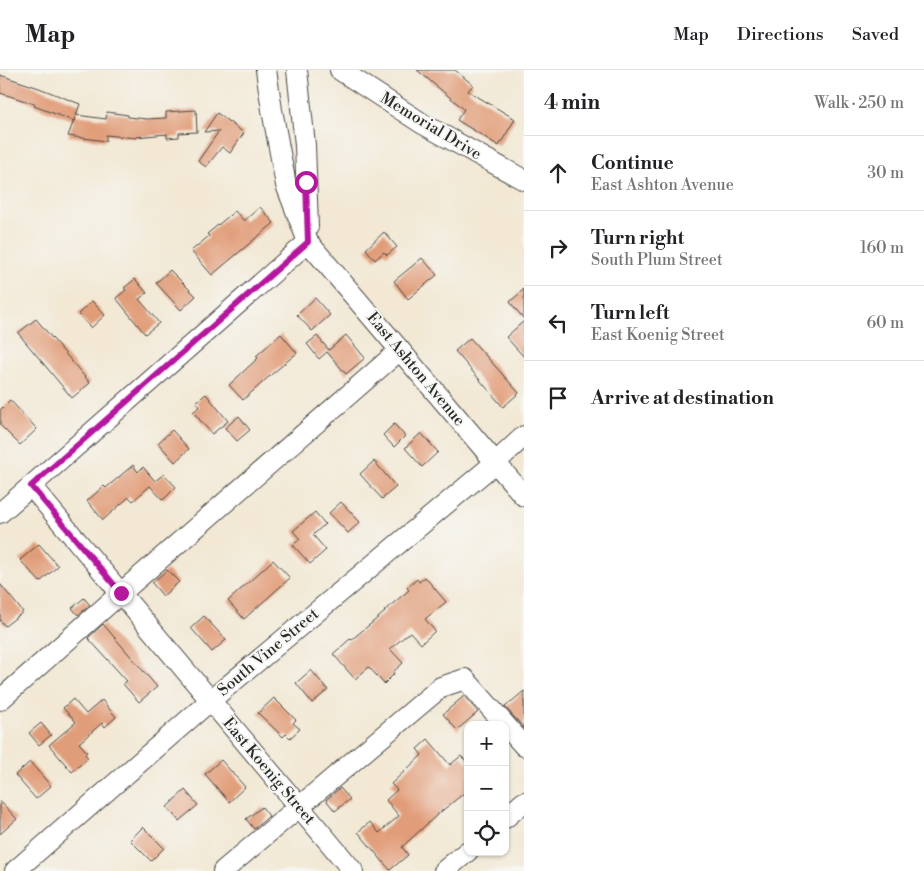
<!DOCTYPE html>
<html lang="en">
<head>
<meta charset="utf-8">
<style>
	body { margin:0; font-family:"Libre Bodoni",serif; background:#f2f2f2; color:#202124 }
	.controls { position:absolute; right:15px; bottom:15px; display:grid; overflow:hidden; border-radius:10px; box-shadow:0 1px 4px #0004 }
	.controls button { width:45px; height:45px; display:grid; place-items:center; padding:0; border:0; border-bottom:1px solid #e0e0e0; background:#fff; color:#202124; font:25px sans-serif }
	.stop { position:absolute; width:15px; height:15px; margin:-11px; border:4px solid #b5179e; border-radius:50%; background:#fff }
	.stop.end { background:#b5179e; border-color:#fff; box-shadow:0 1px 5px #0008 }
	.list { margin:0; padding:0; list-style:none }
	h2 { display:flex; justify-content:space-between; align-items:center; height:65px; margin:0; padding:0 20px; font-size:21px }
	h2 small { font-size:16px; font-weight:400; color:#757577 }
	.list li { display:grid; grid-template-columns:32px 1fr auto; gap:15px; align-items:center; box-sizing:border-box; height:75px; padding:0 20px; border-top:1px solid #e0e0e0 }
	.list b { display:block; font-size:19px; white-space:nowrap }
	.list p { margin:0; font-size:16px; white-space:nowrap; color:#757577 }
	.list em { font-size:16px; font-style:normal; color:#757577 }
	.icon { flex:none; width:28px; height:28px; fill:none; stroke:currentColor; stroke-width:2; stroke-linecap:round; stroke-linejoin:round }
	.map { position:relative; flex:none; width:524px; height:801px; overflow:hidden }
	header { display:flex; align-items:center; gap:30px; box-sizing:border-box; height:70px; padding:0 25px; background:#fff; border-bottom:1px solid #e0e0e0 }
	header strong { font-size:24px }
	nav { display:flex; gap:28px; margin-inline-start:auto; font-size:18px }
	main { display:flex }
	aside { flex:1; background:#fff }
	.map>svg:first-child { display:block }
</style>
</head>
<body>
<header>
<strong>Map</strong>
<nav><a>Map</a><a>Directions</a><a>Saved</a></nav>
</header>
<main>
<div class="map">
<svg width="524" height="801" viewBox="0 0 524 801">
	<rect width="100%" height="100%" fill="#f6f6f2"/>
	<filter id="ink" filterUnits="userSpaceOnUse"><feTurbulence type="fractalNoise" baseFrequency=".02" numOctaves="2"/><feDisplacementMap in="SourceGraphic" scale="10" xChannelSelector="R" yChannelSelector="G"/><feConvolveMatrix kernelMatrix="1 2 1 2 8 2 1 2 1" color-interpolation-filters="sRGB"/></filter>
	<filter id="wash" filterUnits="userSpaceOnUse"><feTurbulence type="fractalNoise" baseFrequency=".0096" numOctaves="4" result="noise"/><feDisplacementMap in="SourceGraphic" scale="20" xChannelSelector="R" yChannelSelector="G"/><feGaussianBlur stdDeviation="1.12" result="paint"/><feColorMatrix in="noise" values="0 0 0 0 0 0 0 0 0 0 0 0 0 0 0 0 0 1.4 0 .05"/><feComposite in="paint" operator="in"/></filter>
	<g filter="url(#wash)">
		<rect width="100%" height="100%" fill="#f2e8d4"/>
		<g id="blocks">
			<g fill="#e19d79">
				<path d="M417,0H455L473,15L468,21L515,49L499,76L457,50L464,39Z"/>
				<path d="M0,5L39,18L80,34L74,51L34,36L35,34L0,23Z"/>
				<path d="M196,40L197,62L179,63V67L167,68V64L136,67V68L106,65V71L68,66L76,45L106,49L107,42L128,45V47L147,49L166,48V42Z"/>
				<path d="M217,43L244,63L230,83L222,77L206,97L198,91L219,61L204,62Z"/>
				<path d="M260,137L274,153L212,205L191,181L209,166L207,164L235,141L244,151Z"/>
				<path d="M384,162L397,177L387,185L384,182L375,190L366,179Z"/>
				<path d="M422,188L437,205L408,229L394,211Z"/>
				<path d="M170,200L196,226L181,240L156,213Z"/>
				<path d="M135,209L147,223L139,229L159,253L145,264L116,228L126,220L124,218Z"/>
				<path d="M524,219V249L510,232Z"/>
				<path d="M315,228L330,245L312,261L297,245Z"/>
				<path d="M92,231L105,245L91,258L78,244Z"/>
				<path d="M36,249L90,313L72,328L18,263Z"/>
				<path d="M524,251V287L506,267Z"/>
				<path d="M281,264L297,283L272,304L243,330L229,315L258,288L256,286Z"/>
				<path d="M346,265L365,288L346,304L327,282L319,289L307,274L317,266L329,280Z"/>
				<path d="M470,268L519,323L503,337L455,281Z"/>
				<path d="M206,324L228,351L212,364L193,342L200,336L196,332Z"/>
				<path d="M10,330L37,359L20,375L0,355V340Z"/>
				<path d="M239,346L250,360L237,371L225,358Z"/>
				<path d="M394,354L405,366L394,377L383,365Z"/>
				<path d="M172,360L189,379L175,392L158,373Z"/>
				<path d="M421,363L438,382L422,397L405,378Z"/>
				<path d="M374,391L396,417L382,429L360,404Z"/>
				<path d="M133,395L138,402L143,397L155,411L164,404L176,417L163,430L150,416L133,431L129,427L103,450L87,431L104,416L106,418Z"/>
				<path d="M341,432L360,452L348,463L329,443Z"/>
				<path d="M315,442L325,454L313,465L326,480L310,494L293,475L300,469L293,461Z"/>
				<path d="M39,474L58,496L40,512L20,490Z"/>
				<path d="M273,490L290,508L244,549L228,531Z"/>
				<path d="M167,500L179,512L163,526L152,513Z"/>
				<path d="M425,507L446,532L425,549L435,561L421,574L410,562L390,579L403,593L393,602L394,604L384,614L369,597L355,609L333,584L350,569L351,570L385,542L384,541L409,520L407,518L417,509L419,512Z"/>
				<path d="M0,514L23,542L5,556L0,550Z"/>
				<path d="M84,528L90,535L78,545L72,538Z"/>
				<path d="M204,546L226,570L212,582L191,558Z"/>
				<path d="M103,554L157,617L139,632L123,614L127,611L88,568Z"/>
				<path d="M311,600L328,620L312,633L296,613Z"/>
				<path d="M524,621V658L505,637Z"/>
				<path d="M464,626L478,642L457,660L443,644Z"/>
				<path d="M274,628L296,650L293,653L300,659L290,668L286,664L283,667L258,643Z"/>
				<path d="M73,629L86,644L102,630L116,647L105,657L102,653L79,673L87,682L85,684L88,688L72,702L49,675L76,652L63,638Z"/>
				<path d="M41,653L51,665L39,675L29,663Z"/>
				<path d="M428,669L450,695L461,686L468,693V720L438,744L402,777L408,785L390,800L358,762L370,752L379,763L399,746L386,730L397,720L391,714L422,685L417,679Z"/>
				<path d="M221,690L245,717L229,732L205,704Z"/>
				<path d="M30,692L51,716L36,729L15,705Z"/>
				<path d="M340,718L350,729L335,741L326,730Z"/>
				<path d="M185,720L198,735L179,751L167,737Z"/>
				<path d="M0,731L17,749L0,764Z"/>
				<path d="M262,737L269,746L254,759L246,749Z"/>
				<path d="M143,757L164,778L151,791L130,770Z"/>
			</g>
		</g>
	</g>
	<g filter="url(#ink)">
		<use href="#blocks" fill-opacity="0" stroke="#494744" stroke-width="1"/>
		<g fill="none" stroke-linecap="round" stroke-linejoin="round">
			<g stroke="#494744" stroke-width="22">
				<g id="minor">
					<path d="M266,0L272,40L286,115L308,172L524,426"/>
					<path d="M297,0L305,75L308,157"/>
					<path d="M340,0L423,54L524,110"/>
					<path d="M31,416L353,801"/>
					<path d="M0,443L31,416L308,172"/>
					<path d="M0,630L121,523L400,280"/>
					<path d="M505,748L524,732"/>
					<path d="M15,801L211,630L495,393L524,366"/>
					<path d="M223,801L441,617L465,609L524,676"/>
					<path d="M444,801L468,781"/>
				</g>
			</g>
			<use href="#minor" stroke="#fff" stroke-width="20"/>
		</g>
	</g>
	<g fill="none" stroke-linecap="round" stroke-linejoin="round" filter="url(#ink)">
		<path stroke="#b5179e" stroke-width="6" d="M121,523L31,416L308,172L306,112"/>
	</g>
	<g text-anchor="middle" dominant-baseline="central" stroke-width="4" stroke-linejoin="round" paint-order="stroke">
		<g font-size="16" fill="#2b2b2b" stroke="#f6f6f2">
			<text transform="translate(431 56) rotate(31)">Memorial Drive</text>
			<text transform="translate(416 299) rotate(50)">East Ashton Avenue</text>
			<text transform="translate(268 582) rotate(-40)">South Vine Street</text>
			<text transform="translate(269 701) rotate(50)">East Koenig Street</text>
		</g>
	</g>
</svg>
<div class="controls">
<button>+</button>
<button>−</button>
<button><svg class="icon" aria-label="locate" viewBox="0 0 24 24"><circle cx="12" cy="12" r="6"/><path d="M12 2v4M12 18v4M2 12h4M18 12h4"/></svg></button>
</div>
<div class="stop" style="left:306px;top:112px"></div>
<div class="stop end" style="left:121px;top:523px"></div>
</div>
<aside>
<h2>4 min<small>Walk · 250 m</small></h2>
<ul class="list">
<li><svg class="icon" aria-label="ahead" viewBox="0 0 24 24"><path d="M12 20V5M6 11l6-6 6 6"/></svg><div><b>Continue</b><p>East Ashton Avenue</p></div><em>30 m</em></li>
<li><svg class="icon" aria-label="right" viewBox="0 0 24 24"><path d="M7 20v-9h11M14 6l5 5-5 5"/></svg><div><b>Turn right</b><p>South Plum Street</p></div><em>160 m</em></li>
<li><svg class="icon" aria-label="left" viewBox="0 0 24 24"><path d="M17 20v-9H6M10 6l-5 5 5 5"/></svg><div><b>Turn left</b><p>East Koenig Street</p></div><em>60 m</em></li>
<li><svg class="icon" aria-label="arrive" viewBox="0 0 24 24"><path d="M6 21V4h12l-3 4 3 4H6"/></svg><div><b>Arrive at destination</b></div></li>
</ul>
</aside>
</main>
</body>
</html>
